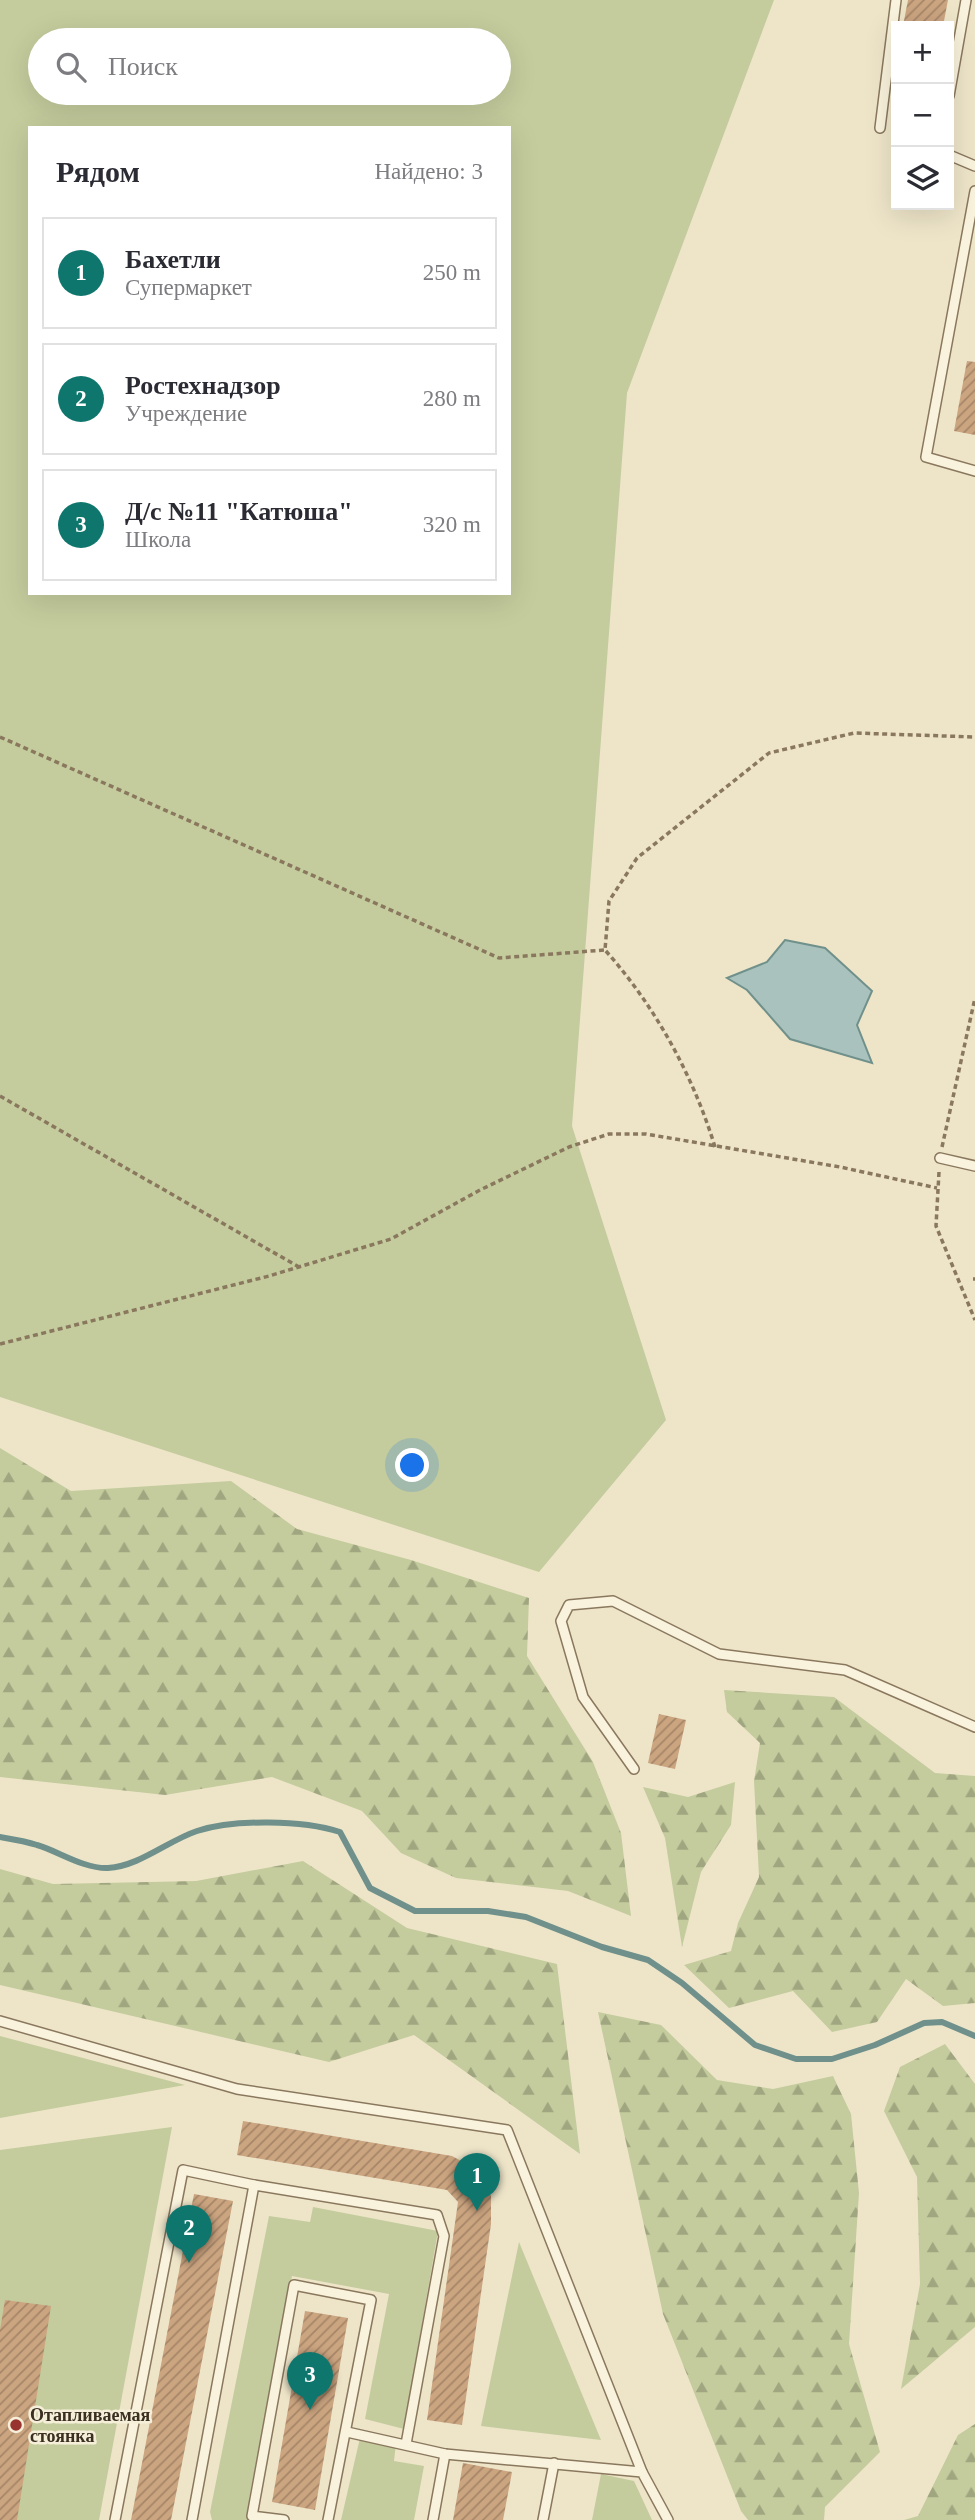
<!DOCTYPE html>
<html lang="ru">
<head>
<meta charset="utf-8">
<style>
	body { margin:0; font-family:Georgia,serif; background:#f2f2f3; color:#2b2b33 }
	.controls { position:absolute; right:21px; top:21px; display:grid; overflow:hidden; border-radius:0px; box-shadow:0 7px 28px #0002 }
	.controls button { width:63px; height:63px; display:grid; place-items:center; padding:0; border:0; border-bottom:2px solid #e1e1e2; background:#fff; color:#2b2b33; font:35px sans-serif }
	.you { position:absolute; left:413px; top:1466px; width:24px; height:24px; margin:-18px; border:5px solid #fff; border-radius:50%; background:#1a73e8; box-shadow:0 0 0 10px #1a73e833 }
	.badge { display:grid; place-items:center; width:46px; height:46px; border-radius:50%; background:#0f766e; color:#fff; font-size:23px; font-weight:700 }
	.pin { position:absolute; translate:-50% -58px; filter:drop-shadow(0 2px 4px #0008) }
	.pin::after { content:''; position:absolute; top:37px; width:24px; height:21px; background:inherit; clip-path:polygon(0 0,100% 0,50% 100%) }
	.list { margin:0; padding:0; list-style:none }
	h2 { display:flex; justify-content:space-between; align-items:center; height:91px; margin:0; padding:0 28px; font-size:30px }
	h2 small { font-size:23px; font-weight:400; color:#7c7c81 }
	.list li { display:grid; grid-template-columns:46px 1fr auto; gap:21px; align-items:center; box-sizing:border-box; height:112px; margin:0 14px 14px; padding:0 14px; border:2px solid #e1e1e2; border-radius:0px }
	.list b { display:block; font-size:26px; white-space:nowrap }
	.list p { margin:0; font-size:23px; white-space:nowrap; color:#7c7c81 }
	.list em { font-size:23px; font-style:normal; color:#7c7c81 }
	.icon { flex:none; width:38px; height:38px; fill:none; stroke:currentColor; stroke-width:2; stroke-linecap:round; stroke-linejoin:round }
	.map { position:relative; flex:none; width:975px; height:2520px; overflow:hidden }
	.search { position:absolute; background:#fff; box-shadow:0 7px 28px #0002; left:28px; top:28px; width:483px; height:77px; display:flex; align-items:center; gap:18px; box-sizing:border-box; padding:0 24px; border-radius:38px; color:#7c7c81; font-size:26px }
	.panel { position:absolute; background:#fff; box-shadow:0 7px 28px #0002; left:28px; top:126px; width:483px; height:469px; border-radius:0px }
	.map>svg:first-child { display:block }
</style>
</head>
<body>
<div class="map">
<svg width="975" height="2520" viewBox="0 0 975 2520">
	<defs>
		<pattern id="forest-firs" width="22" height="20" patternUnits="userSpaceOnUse" patternTransform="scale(1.75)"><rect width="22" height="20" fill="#c4cc9d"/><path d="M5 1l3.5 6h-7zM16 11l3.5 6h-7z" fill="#a0a680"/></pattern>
		<pattern id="building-hatch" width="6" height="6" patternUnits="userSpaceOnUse" patternTransform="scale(1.75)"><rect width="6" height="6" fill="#cba480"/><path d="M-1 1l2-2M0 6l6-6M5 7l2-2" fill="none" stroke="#a68668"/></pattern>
	</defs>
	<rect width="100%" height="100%" fill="#eee5c9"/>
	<g fill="#c4cc9d" fill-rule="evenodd">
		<path d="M0,0H774L627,393L572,1126L666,1420L539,1572L0,1397ZM499,40V93H40V40ZM30,128H509V593H30Z"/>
		<path d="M0,2036L185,2085L0,2118Z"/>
		<path d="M172,2127L99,2520H0V2150Z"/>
		<path d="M313,2207L438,2231L404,2429L365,2419L389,2294L292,2276L249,2499L261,2520H212L210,2512L269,2216L310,2222Z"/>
		<path d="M519,2242L601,2440L481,2426Z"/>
		<path d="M360,2438L396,2444L394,2461L424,2466L414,2520H341Z"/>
		<path d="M601,2474L634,2481L652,2520H592Z"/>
	</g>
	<g fill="url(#forest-firs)">
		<path d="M0,1448L71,1491L231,1481L297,1529L411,1560L529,1598L527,1656L593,1762L621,1833L631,1916L568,1891L456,1878L401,1853L362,1811L272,1777L165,1795L0,1777Z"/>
		<path d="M724,1690L834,1697L935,1773L975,1776V2003L943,2006L906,1979L877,2022L832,2032L793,1991L729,2008L684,1965L731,1951L738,1923L759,1877L754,1781L760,1743L727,1712Z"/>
		<path d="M735,1782L731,1825L701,1872L682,1947L665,1838L643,1787L688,1797Z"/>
		<path d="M303,1861L407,1928L557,1964L580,2154L414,2035L329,2062L0,1985V1869L53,1884L196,1881Z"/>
		<path d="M598,2012L661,2025L717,2080L773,2089L833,2076L851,2114L859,2193L849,2344L880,2452L825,2507L824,2520H748L741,2511L663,2314Z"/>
		<path d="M945,2044L975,2084V2327L901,2389L920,2284L917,2177L884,2111L900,2067Z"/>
		<path d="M975,2424V2520H904L918,2516L958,2435Z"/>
	</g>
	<path fill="#aac2bd" stroke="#70918b" stroke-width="2" d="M785,940L825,948L872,991L857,1025L872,1063L790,1039L747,990L727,978L767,962Z"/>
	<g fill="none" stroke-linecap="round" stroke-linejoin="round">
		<path stroke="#70918b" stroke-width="6" d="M0,1837C12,1839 25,1841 37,1845C58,1851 84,1869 108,1868C140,1866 167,1841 197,1831C234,1819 303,1820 340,1832L370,1888L415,1911H488L526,1917L602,1947L648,1960L682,1983L755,2045L796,2059H832L875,2045L924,2023L942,2022L975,2036"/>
	</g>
	<g fill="url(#building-hatch)">
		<path d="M908,0H948L943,26H903Z"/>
		<path d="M967,361L975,362V435L954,431Z"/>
		<path d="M659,1714L686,1720L675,1769L648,1763Z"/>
		<path d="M243,2121L452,2156L476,2169L491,2196V2224L462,2425L427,2420L458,2202L447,2190L237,2155Z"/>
		<path d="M194,2194L233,2201L171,2520H131Z"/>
		<path d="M5,2300L51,2306L17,2520H0V2330Z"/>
		<path d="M305,2311L348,2318L315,2510L272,2502Z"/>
		<path d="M463,2463L512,2472L503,2520H453Z"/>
	</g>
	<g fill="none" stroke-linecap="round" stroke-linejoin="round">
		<g stroke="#8a785e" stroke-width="12">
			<g id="service">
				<path d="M949,96L966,0"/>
				<path d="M880,128L896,0"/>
				<path d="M949,155L975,166"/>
				<path d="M975,191L926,457L975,471"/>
				<path d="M940,1158L975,1166"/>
				<path d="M634,1769L583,1697L561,1621L569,1605L613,1601L719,1654L845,1670L975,1727"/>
				<path d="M0,2021L237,2089L507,2130L642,2472"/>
				<path d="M347,2432L445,2454L642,2472L668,2520"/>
				<path d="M115,2520L183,2170L254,2185"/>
				<path d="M192,2520L254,2185L437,2215L444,2236L406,2444"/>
				<path d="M284,2520L252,2516L294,2285L371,2300L328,2520"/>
				<path d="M433,2520L445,2454"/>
				<path d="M543,2520L554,2463"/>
			</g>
		</g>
		<g stroke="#8a785e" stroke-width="3.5" stroke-dasharray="5 3.5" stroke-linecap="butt">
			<path d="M0,737L499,958L605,950"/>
			<path d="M0,1096L299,1267"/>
			<path d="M715,1147C693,1075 655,1006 605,950L609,901L637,858L769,753L854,733L975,737"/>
			<path d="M942,1147L975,998"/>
			<path d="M939,1172L936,1226L975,1320"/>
			<path d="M973,1279H975"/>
			<path d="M0,1344L269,1276L391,1239L480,1190L569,1147L609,1134H646L840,1167L937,1188"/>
		</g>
		<use href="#service" stroke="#f9f2dc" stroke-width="9"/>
	</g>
	<circle fill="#98342f" stroke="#f5efd9" stroke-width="2.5" cx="16" cy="2425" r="7"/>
	<g text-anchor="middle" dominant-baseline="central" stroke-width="5" stroke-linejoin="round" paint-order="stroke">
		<g font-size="18" font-weight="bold" fill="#3b2f21" stroke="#f5efd9" text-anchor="start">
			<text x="30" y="2415">Отапливаемая<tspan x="30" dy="21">стоянка</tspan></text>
		</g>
	</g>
</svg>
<div class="controls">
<button>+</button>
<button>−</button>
<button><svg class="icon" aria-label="layers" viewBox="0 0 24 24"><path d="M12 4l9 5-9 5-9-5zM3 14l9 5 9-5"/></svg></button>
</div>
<div class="you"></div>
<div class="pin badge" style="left:477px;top:2211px">1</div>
<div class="pin badge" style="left:189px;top:2263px">2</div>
<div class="pin badge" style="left:310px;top:2410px">3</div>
<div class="search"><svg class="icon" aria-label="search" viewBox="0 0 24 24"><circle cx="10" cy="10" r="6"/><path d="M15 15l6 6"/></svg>Поиск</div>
<section class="panel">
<h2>Рядом<small>Найдено: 3</small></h2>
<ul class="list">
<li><span class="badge">1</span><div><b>Бахетли</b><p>Супермаркет</p></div><em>250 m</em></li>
<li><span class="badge">2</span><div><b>Ростехнадзор</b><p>Учреждение</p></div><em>280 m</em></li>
<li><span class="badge">3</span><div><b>Д/с №11 &quot;Катюша&quot;</b><p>Школа</p></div><em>320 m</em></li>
</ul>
</section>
</div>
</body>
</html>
